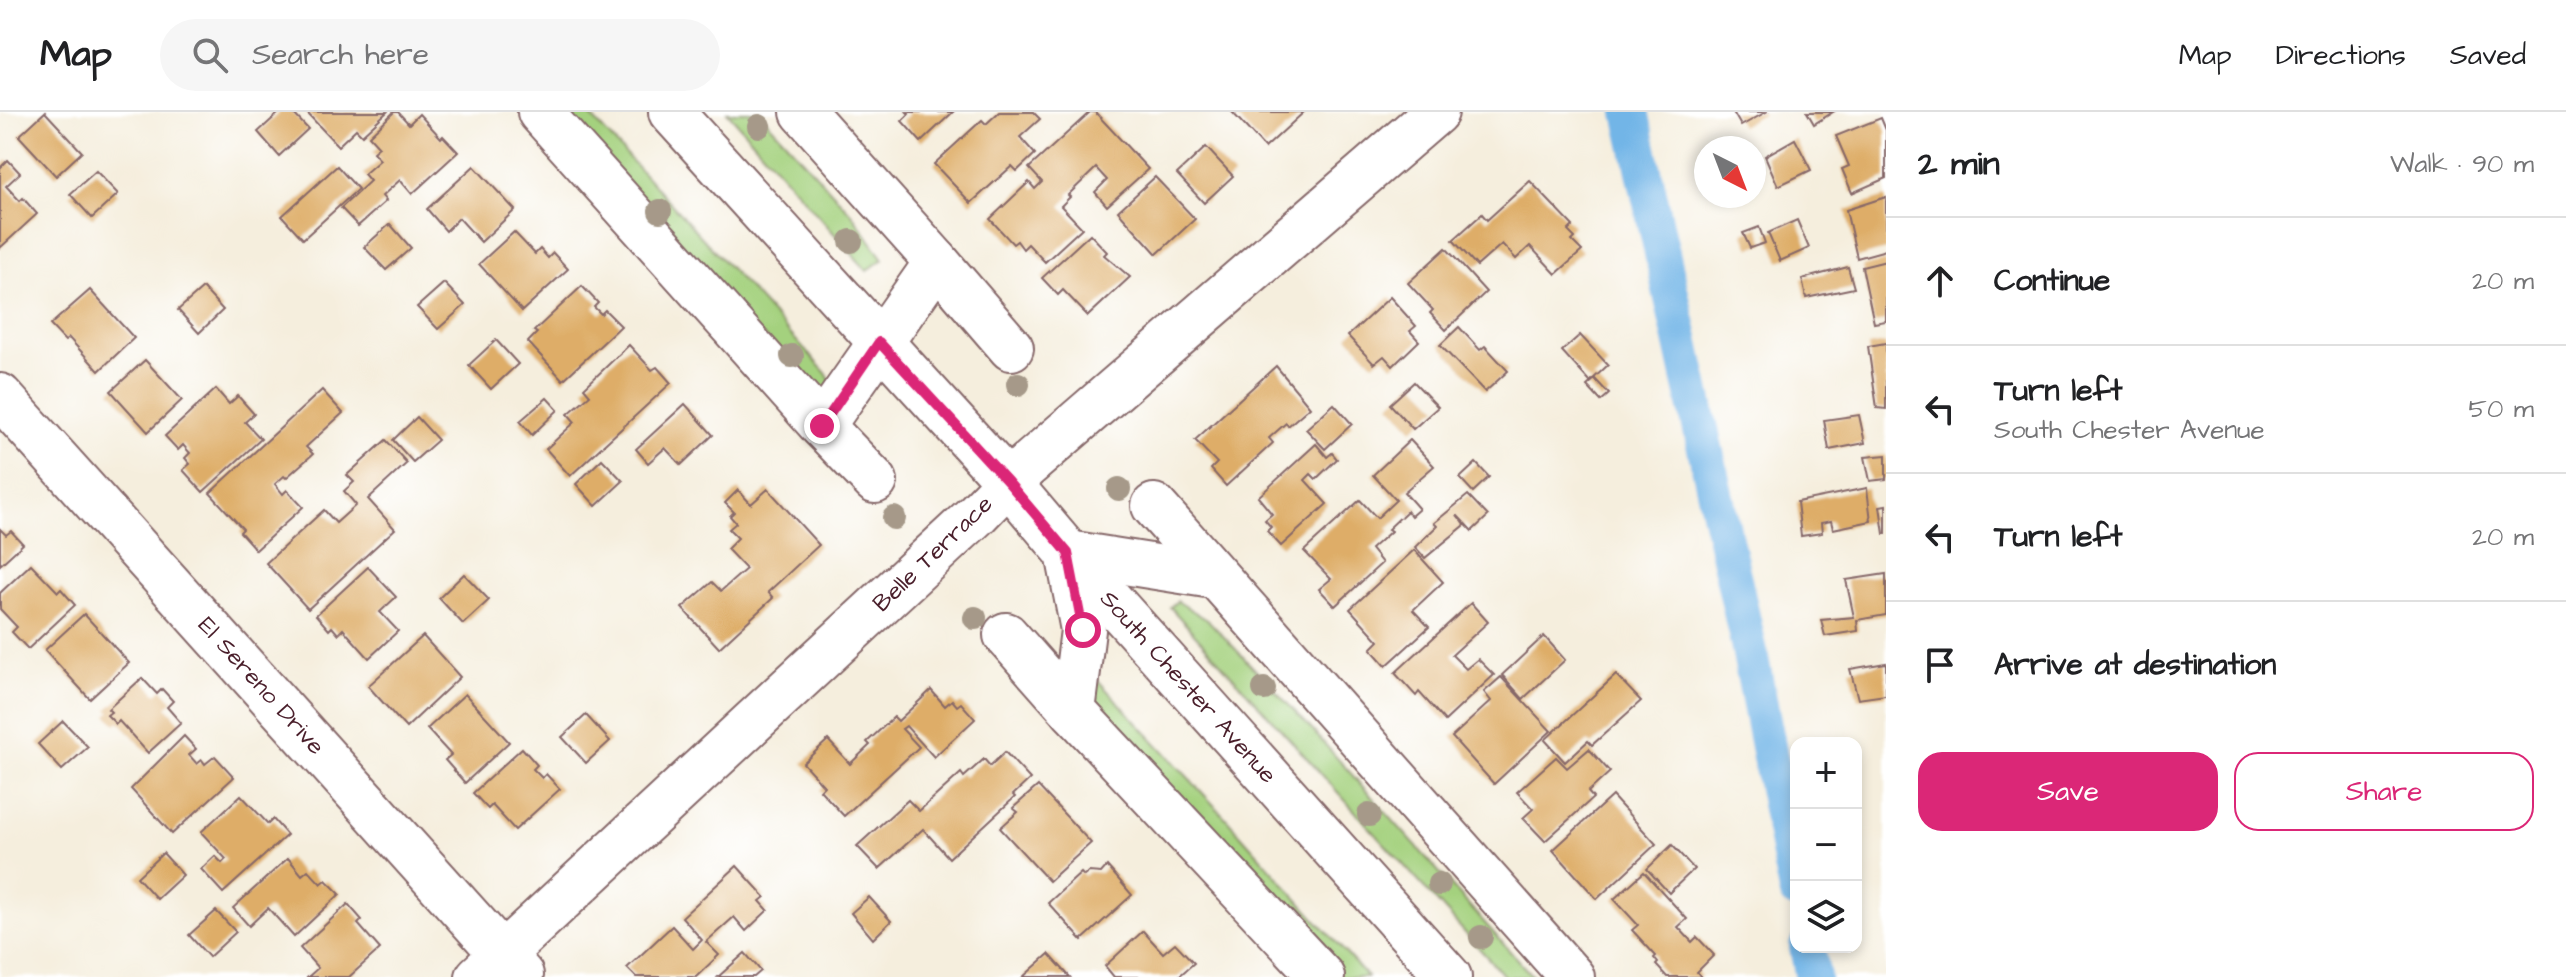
<!DOCTYPE html>
<html lang="en">
<head>
<meta charset="utf-8">
<style>
	body { margin:0; font-family:"Architects Daughter",sans-serif; background:#f6f6f6; color:#202124 }
	.controls { position:absolute; right:24px; bottom:24px; display:grid; overflow:hidden; border-radius:16px; box-shadow:0 4px 12px #0003 }
	.controls button { width:72px; height:72px; display:grid; place-items:center; padding:0; border:0; border-bottom:2px solid #e0e0e0; background:#fff; color:#202124; font:40px sans-serif }
	.compass { position:absolute; left:1694px; top:24px; width:72px; height:72px; border-radius:50%; background:#fff; box-shadow:0 4px 12px #0003; rotate:138deg }
	.stop { position:absolute; width:24px; height:24px; margin:-18px; border:6px solid #db2777; border-radius:50%; background:#fff }
	.stop.end { background:#db2777; border-color:#fff; box-shadow:0 2px 8px #0008 }
	.list { margin:0; padding:0; list-style:none }
	h2 { display:flex; justify-content:space-between; align-items:center; height:104px; margin:0; padding:0 32px; font-size:34px }
	h2 small { font-size:26px; font-weight:400; color:#757577 }
	.list li { display:grid; grid-template-columns:52px 1fr auto; gap:24px; align-items:center; box-sizing:border-box; height:128px; padding:0 32px; border-top:2px solid #e0e0e0 }
	.list b { display:block; font-size:30px; white-space:nowrap }
	.list p { margin:0; font-size:26px; white-space:nowrap; color:#757577 }
	.list em { font-size:26px; font-style:normal; color:#757577 }
	.actions { display:flex; gap:16px; padding:24px 32px }
	.actions a { flex:1; padding:18px 0; border:2px solid #db2777; border-radius:24px; text-align:center; font-size:28px; color:#db2777 }
	.actions .main { background:#db2777; color:#fff }
	.icon { flex:none; width:44px; height:44px; fill:none; stroke:currentColor; stroke-width:2; stroke-linecap:round; stroke-linejoin:round }
	.map { position:relative; flex:none; width:1886px; height:865px; overflow:hidden }
	header { display:flex; align-items:center; gap:48px; box-sizing:border-box; height:112px; padding:0 40px; background:#fff; border-bottom:2px solid #e0e0e0 }
	header strong { font-size:38px }
	nav { display:flex; gap:44px; margin-inline-start:auto; font-size:28px }
	.search { width:560px; height:72px; background:#f6f6f6; display:flex; align-items:center; gap:20px; box-sizing:border-box; padding:0 28px; border-radius:44px; color:#757577; font-size:30px }
	main { display:flex }
	aside { flex:1; background:#fff }
	.map>svg:first-child { display:block }
</style>
</head>
<body>
<header>
<strong>Map</strong>
<div class="search"><svg class="icon" aria-label="search" viewBox="0 0 24 24"><circle cx="10" cy="10" r="6"/><path d="M15 15l6 6"/></svg>Search here</div>
<nav><a>Map</a><a>Directions</a><a>Saved</a></nav>
</header>
<main>
<div class="map">
<svg width="1886" height="865" viewBox="0 0 1886 865">
	<rect width="100%" height="100%" fill="#fff"/>
	<filter id="ink" filterUnits="userSpaceOnUse"><feTurbulence type="fractalNoise" baseFrequency=".0125" numOctaves="2"/><feDisplacementMap in="SourceGraphic" scale="16" xChannelSelector="R" yChannelSelector="G"/><feConvolveMatrix kernelMatrix="1 2 1 2 8 2 1 2 1" color-interpolation-filters="sRGB"/></filter>
	<filter id="wash" filterUnits="userSpaceOnUse"><feTurbulence type="fractalNoise" baseFrequency=".006" numOctaves="4" result="noise"/><feDisplacementMap in="SourceGraphic" scale="32" xChannelSelector="R" yChannelSelector="G"/><feGaussianBlur stdDeviation="1.8" result="paint"/><feColorMatrix in="noise" values="0 0 0 0 0 0 0 0 0 0 0 0 0 0 0 0 0 1.4 0 .05"/><feComposite in="paint" operator="in"/></filter>
	<g filter="url(#wash)">
		<rect width="100%" height="100%" fill="#f5eedd"/>
		<g fill="#a4d17e" stroke="#777854" stroke-width="2">
			<path d="M561,0H587L826,261L839,284L833,288L782,251Z"/>
			<path d="M727,0H759L852,102L883,147L867,159Z"/>
			<path d="M1177,489L1209,509L1304,609L1533,865H1505L1170,495Z"/>
			<path d="M1093,563L1225,705L1367,865H1335L1109,616L1088,569Z"/>
		</g>
		<g fill="none" stroke-linecap="round" stroke-linejoin="round">
			<g stroke="#72b5e7" stroke-width="36">
				<path d="M1631,0L1749,536L1796,779"/>
				<path d="M1807,835L1813,865"/>
			</g>
		</g>
		<g id="blocks">
			<g fill="#dead67">
				<path d="M45,0L82,40L56,64L19,24Z"/>
				<path d="M280,0H292L308,17L279,44L258,20Z"/>
				<path d="M310,0H387L362,23L356,17L338,34L308,2Z"/>
				<path d="M394,0H398L409,12L419,2L441,26L443,24L458,40L412,82L400,68L382,84L386,89L358,114L341,96L370,69L364,62L380,48L373,40L379,35L369,24Z"/>
				<path d="M907,0H953L921,30L902,9L909,2Z"/>
				<path d="M999,0H1033L1040,7L1020,25L1035,42L1017,59L1012,54L971,91L934,52L982,8L986,12Z"/>
				<path d="M1090,0H1095L1148,57L1107,94L1095,80L1107,68L1096,56L1068,83L1070,85L1061,94L1082,116L1045,150L1028,132L1023,137L1017,129L1013,132L990,107L1029,70L1035,77L1042,70L1029,56Z"/>
				<path d="M1232,0H1304L1265,36Z"/>
				<path d="M1733,0H1766L1741,14Z"/>
				<path d="M1807,0H1833L1814,12Z"/>
				<path d="M1881,6L1886,18V66L1852,81L1842,57L1849,54L1836,24Z"/>
				<path d="M1795,27L1811,58L1778,74L1765,44Z"/>
				<path d="M1206,35L1233,64L1204,91L1177,62Z"/>
				<path d="M8,48L20,61L6,74L20,89L23,86L37,102L0,136V56Z"/>
				<path d="M337,54L358,77L303,127L282,104Z"/>
				<path d="M474,54L515,98L481,130L459,106L446,119L427,97Z"/>
				<path d="M96,59L118,82L92,106L70,82Z"/>
				<path d="M1155,65L1195,107L1157,142L1118,99Z"/>
				<path d="M1530,69L1573,114L1568,119L1575,126L1572,129L1582,139L1556,162L1530,134L1516,147L1502,132L1477,154L1453,128L1482,102L1487,108Z"/>
				<path d="M1886,85V138L1857,146L1846,98Z"/>
				<path d="M1797,108L1809,136L1780,149L1768,121Z"/>
				<path d="M390,112L411,136L386,158L364,135Z"/>
				<path d="M1759,115L1765,131L1750,136L1743,121Z"/>
				<path d="M514,120L535,142L540,137L548,146L553,141L568,157L522,199L479,152Z"/>
				<path d="M1090,122L1107,140L1104,143L1130,165L1088,204L1063,178L1058,183L1042,166Z"/>
				<path d="M1446,136L1486,180L1446,218L1430,201L1433,198L1408,171Z"/>
				<path d="M1886,149V209L1874,211L1862,155Z"/>
				<path d="M1848,155L1854,176L1806,186L1802,167Z"/>
				<path d="M444,171L465,193L438,217L417,195Z"/>
				<path d="M582,174L598,191L594,195L601,202L605,198L621,214L563,268L528,230L537,221L534,219Z"/>
				<path d="M203,176L223,198L199,221L178,198Z"/>
				<path d="M90,178L134,226L99,259L69,226L65,229L50,213Z"/>
				<path d="M1390,185L1416,214L1410,219L1419,229L1393,254L1384,244L1374,252L1348,224Z"/>
				<path d="M1459,215L1480,238L1485,234L1508,259L1485,280L1440,233Z"/>
				<path d="M1580,223L1608,253L1590,270L1562,239Z"/>
				<path d="M496,228L518,252L491,277L469,253Z"/>
				<path d="M1886,231V297L1877,296L1868,234Z"/>
				<path d="M629,233L652,258L657,255L671,271L570,364L546,337L575,310L568,302L590,283L584,276Z"/>
				<path d="M145,248L182,288L148,320L111,279Z"/>
				<path d="M1276,254L1310,295L1288,314L1286,311L1269,326L1273,331L1226,374L1211,357L1217,351L1195,328Z"/>
				<path d="M1595,267L1609,282L1601,289L1587,274Z"/>
				<path d="M1414,270L1438,295L1413,317L1390,292Z"/>
				<path d="M216,277L229,292L238,284L254,302L245,310L261,327L203,380L183,358L190,352L185,346L190,341L183,333L178,338L165,324Z"/>
				<path d="M322,278L343,301L306,335L313,342L286,366L284,364L275,372L283,382L287,378L303,395L256,438L240,420L243,417L210,381Z"/>
				<path d="M547,286L558,298L532,323L520,309Z"/>
				<path d="M685,292L713,323L681,353L665,336L648,351L636,337Z"/>
				<path d="M1334,292L1352,312L1325,337L1306,317Z"/>
				<path d="M1859,303L1865,331L1829,338L1824,308Z"/>
				<path d="M417,305L438,328L413,350L393,328Z"/>
				<path d="M386,328L407,351L368,387L395,417L308,497L266,451L324,398L336,411L356,393L344,379L354,370L347,363Z"/>
				<path d="M1410,328L1434,354L1404,380L1419,397L1411,404L1407,399L1388,417L1391,419L1371,437L1382,451L1335,494L1319,477L1331,467L1304,439L1360,388L1377,406L1396,388L1373,363Z"/>
				<path d="M1316,332L1327,345L1332,341L1337,347L1316,367L1311,362L1305,368L1327,392L1281,434L1267,419L1271,415L1265,408L1272,402L1258,385Z"/>
				<path d="M1886,343V367L1870,369L1865,345Z"/>
				<path d="M602,347L623,369L596,394L576,372Z"/>
				<path d="M1476,351L1489,365L1473,380L1460,366Z"/>
				<path d="M1867,376L1871,409L1833,417L1831,409L1821,411L1822,421L1801,424L1797,390Z"/>
				<path d="M768,377L819,433L768,480L773,486L719,536L682,496L712,470L721,479L746,457L727,437L738,426L729,417L736,411L730,404L734,400L725,391L738,378L751,392Z"/>
				<path d="M1468,383L1488,404L1472,419L1457,403L1465,413L1425,446L1415,435L1437,414L1434,411Z"/>
				<path d="M1886,393V422H1884L1880,394Z"/>
				<path d="M0,417L6,423L11,419L23,432L0,453Z"/>
				<path d="M1414,438L1443,470L1413,498L1429,515L1386,554L1371,537L1379,529L1350,497Z"/>
				<path d="M31,452L58,480L61,477L75,493L28,537L12,520L17,515L0,497V481Z"/>
				<path d="M368,455L396,485L380,500L398,519L369,546L343,517L338,522L332,515L329,518L316,503Z"/>
				<path d="M464,462L489,488L463,512L439,486Z"/>
				<path d="M1886,462V503L1857,508L1858,519L1825,524L1821,508L1854,505L1846,468Z"/>
				<path d="M1471,491L1488,510L1452,543L1466,557L1478,547L1494,563L1445,609L1419,580L1416,584L1395,561Z"/>
				<path d="M84,502L129,551L90,587L45,538Z"/>
				<path d="M423,524L460,565L406,616L368,574Z"/>
				<path d="M1544,524L1565,548L1523,587L1502,563Z"/>
				<path d="M1886,551V583L1858,587L1850,557Z"/>
				<path d="M1616,563L1641,589L1592,633L1588,629L1565,650L1545,628Z"/>
				<path d="M1501,565L1551,619L1494,672L1452,625L1491,589L1484,580Z"/>
				<path d="M142,566L157,582L162,577L173,589L167,595L181,611L148,641L119,609L116,612L107,603L111,600L108,597Z"/>
				<path d="M931,578L945,594L952,588L957,594L961,591L975,607L934,645L906,614L902,617L919,635L844,704L820,678L824,674L803,651L828,628L850,652L870,633L867,630L894,605L898,609Z"/>
				<path d="M465,582L509,630L465,671L445,648L451,643L427,617Z"/>
				<path d="M586,603L610,629L586,651L562,625Z"/>
				<path d="M63,609L88,635L62,658L38,632Z"/>
				<path d="M184,624L196,637L189,643L197,652L202,648L205,652L215,644L234,665L172,722L131,677Z"/>
				<path d="M522,636L537,653L533,657L542,666L546,662L560,677L515,718L492,693L488,697L473,681Z"/>
				<path d="M1589,637L1610,660L1588,680L1593,686L1545,729L1523,706L1533,697L1517,680L1556,645L1567,656Z"/>
				<path d="M1005,640L1030,667L1013,683L1015,685L949,746L923,717L879,757L857,734L908,688L919,699L961,661L964,665L984,647L990,654Z"/>
				<path d="M1038,674L1091,731L1049,769L1000,716L1018,700L1013,696Z"/>
				<path d="M241,683L268,712L273,707L287,723L223,781L201,757L215,744L222,751L226,747L201,720Z"/>
				<path d="M1612,684L1656,732L1597,787L1553,738Z"/>
				<path d="M1672,733L1694,757L1669,781L1647,757Z"/>
				<path d="M163,741L183,763L157,787L137,765Z"/>
				<path d="M288,746L302,763L308,758L321,772L326,768L340,782L294,825L268,796L249,814L233,796Z"/>
				<path d="M737,754L765,785L760,789L768,798L746,819L734,805L706,830L719,843L696,865H636L627,856L672,814L693,837L702,828L682,805Z"/>
				<path d="M1107,754L1132,783L1082,828L1048,791L1081,761L1084,764L1089,760L1101,761Z"/>
				<path d="M1644,760L1687,807L1678,815L1692,830L1697,825L1714,843L1697,860L1701,865H1667L1656,853L1658,851L1654,846L1656,844L1632,818L1638,813L1614,787Z"/>
				<path d="M869,785L891,809L873,827L851,801Z"/>
				<path d="M348,792L362,808L358,812L380,837L349,865H308L318,856L300,836Z"/>
				<path d="M216,799L236,820L209,845L189,823Z"/>
				<path d="M1143,819L1163,841L1175,831L1194,851L1178,865H1114L1105,854Z"/>
				<path d="M745,841L761,859L754,865H718Z"/>
				<path d="M1049,842L1070,865H1023Z"/>
			</g>
		</g>
	</g>
	<g filter="url(#ink)">
		<use href="#blocks" fill-opacity="0" stroke="#866769" stroke-width="2"/>
		<g fill="none" stroke-linecap="round" stroke-linejoin="round">
			<g stroke="#866769" stroke-width="48">
				<g id="minor">
					<path d="M540,0L822,314L937,150L803,0"/>
					<path d="M937,150L1011,236"/>
					<path d="M0,284L521,863"/>
					<path d="M822,314L875,369"/>
					<path d="M1154,394L1572,865"/>
					<path d="M1213,464L1068,441L1083,518L1073,599L1322,865"/>
					<path d="M1006,523L1073,599"/>
					<path d="M478,865L977,402L1008,370L1436,0"/>
				</g>
			</g>
			<g stroke="#866769" stroke-width="48">
				<path id="major" d="M671,0L1008,370L1068,441L1449,865"/>
			</g>
			<use href="#minor" stroke="#fff" stroke-width="44"/>
			<use href="#major" stroke="#fff" stroke-width="44"/>
		</g>
		<g fill="#a69989">
			<circle cx="759" cy="14" r="12"/>
			<circle cx="660" cy="99" r="12"/>
			<circle cx="851" cy="129" r="12"/>
			<circle cx="792" cy="244" r="12"/>
			<circle cx="1018" cy="272" r="12"/>
			<circle cx="1119" cy="377" r="12"/>
			<circle cx="894" cy="406" r="12"/>
			<circle cx="975" cy="506" r="12"/>
			<circle cx="1264" cy="577" r="12"/>
			<circle cx="1369" cy="703" r="12"/>
			<circle cx="1439" cy="772" r="12"/>
			<circle cx="1481" cy="825" r="12"/>
		</g>
	</g>
	<g fill="none" stroke-linecap="round" stroke-linejoin="round" filter="url(#ink)">
		<path stroke="#db2777" stroke-width="10" d="M822,314L879,230L1008,370L1068,441L1083,518"/>
	</g>
	<g text-anchor="middle" dominant-baseline="central" stroke-width="6" stroke-linejoin="round" paint-order="stroke">
		<g font-size="24" fill="#4a1f2b" stroke="#fff">
			<text transform="translate(933 442) rotate(-44)">Belle Terrace</text>
			<text transform="translate(261 574) rotate(48)">El Sereno Drive</text>
			<text transform="translate(1188 575) rotate(48)">South Chester Avenue</text>
		</g>
	</g>
</svg>
<div class="controls">
<button>+</button>
<button>−</button>
<button><svg class="icon" aria-label="layers" viewBox="0 0 24 24"><path d="M12 4l9 5-9 5-9-5zM3 14l9 5 9-5"/></svg></button>
</div>
<svg class="compass" viewBox="-18 -18 36 36"><path d="M0-13l5 13h-10z" fill="#e53935"/><path d="M0 13l5-13h-10z" fill="#757577"/></svg>
<div class="stop" style="left:1083px;top:518px"></div>
<div class="stop end" style="left:822px;top:314px"></div>
</div>
<aside>
<h2>2 min<small>Walk · 90 m</small></h2>
<ul class="list">
<li><svg class="icon" aria-label="ahead" viewBox="0 0 24 24"><path d="M12 20V5M6 11l6-6 6 6"/></svg><div><b>Continue</b></div><em>20 m</em></li>
<li><svg class="icon" aria-label="left" viewBox="0 0 24 24"><path d="M17 20v-9H6M10 6l-5 5 5 5"/></svg><div><b>Turn left</b><p>South Chester Avenue</p></div><em>50 m</em></li>
<li><svg class="icon" aria-label="left" viewBox="0 0 24 24"><path d="M17 20v-9H6M10 6l-5 5 5 5"/></svg><div><b>Turn left</b></div><em>20 m</em></li>
<li><svg class="icon" aria-label="arrive" viewBox="0 0 24 24"><path d="M6 21V4h12l-3 4 3 4H6"/></svg><div><b>Arrive at destination</b></div></li>
</ul>
<div class="actions"><a class="main">Save</a><a>Share</a></div>
</aside>
</main>
</body>
</html>
